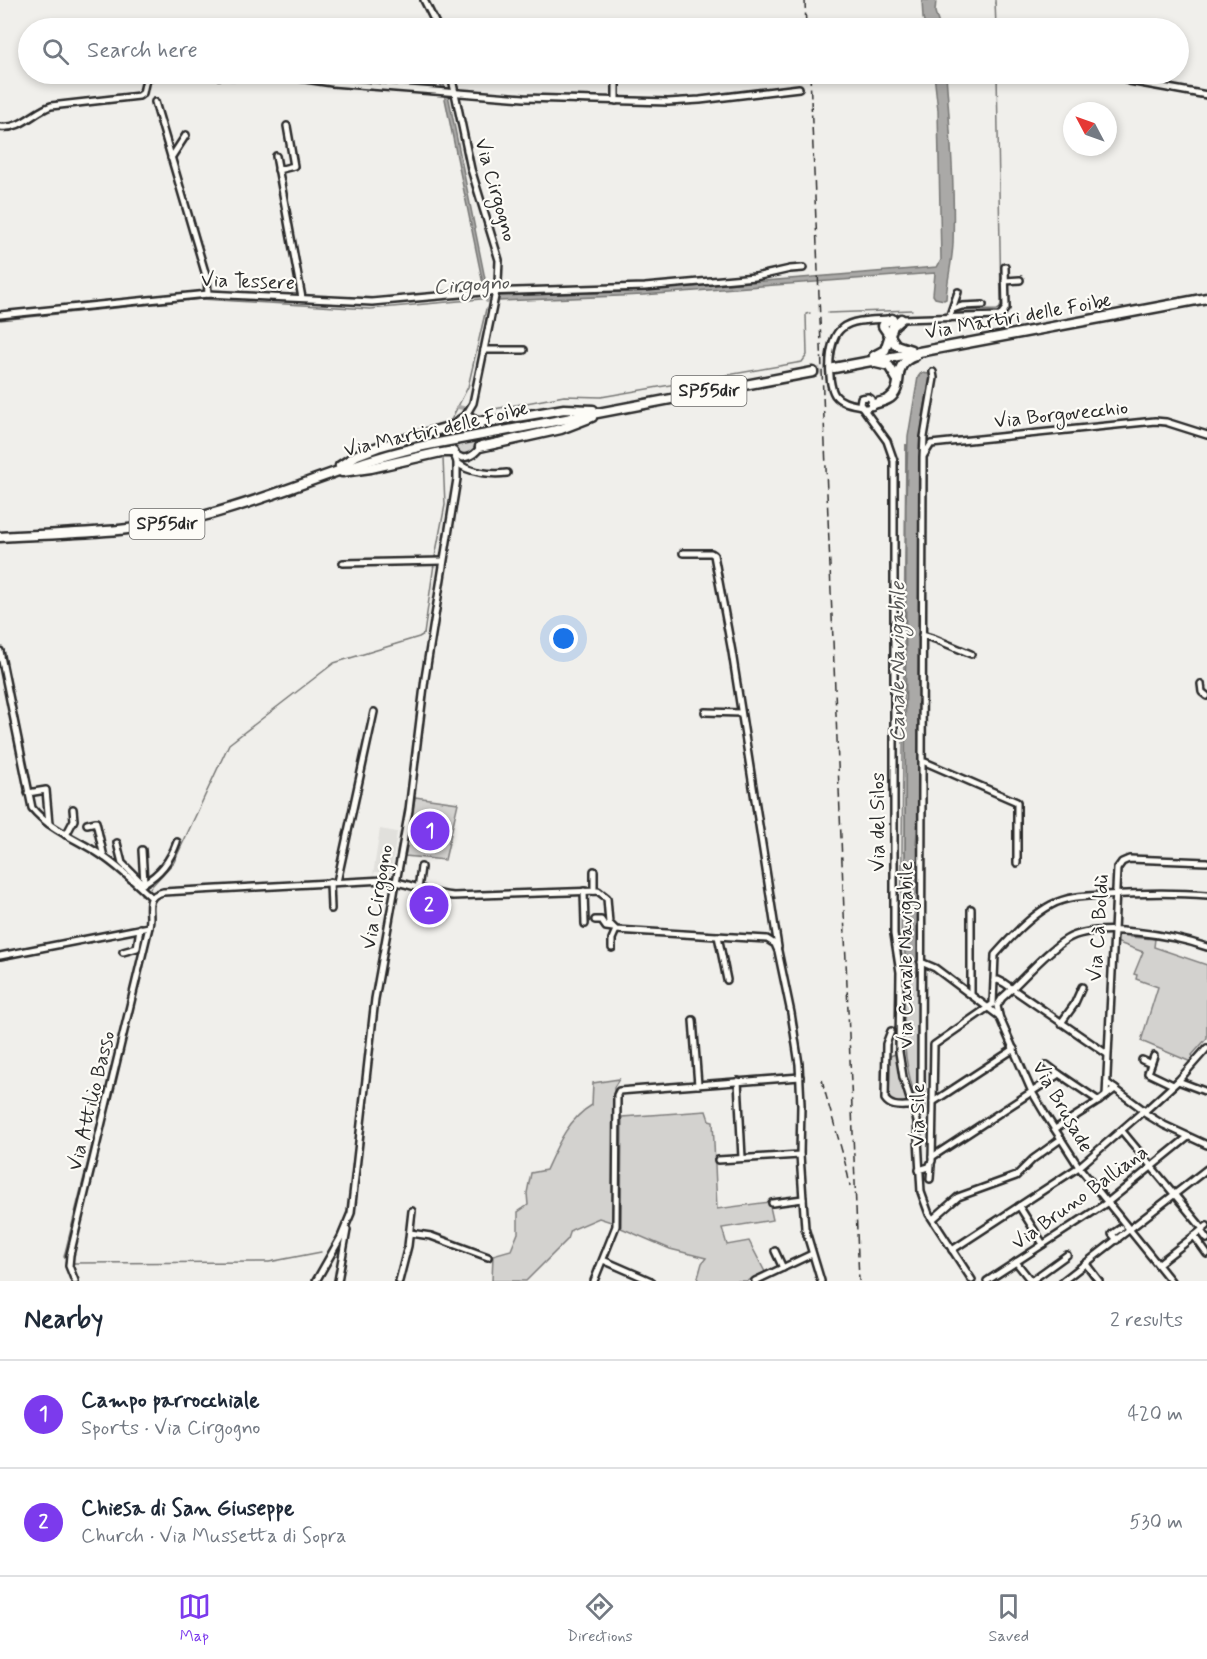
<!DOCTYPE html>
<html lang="en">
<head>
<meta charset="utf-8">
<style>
	body { margin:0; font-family:Mynerve,sans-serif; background:#f2f2f3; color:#1f2937 }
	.compass { position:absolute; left:1063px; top:102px; width:54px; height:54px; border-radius:50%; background:#fff; box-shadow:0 3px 9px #0003; rotate:311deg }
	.you { position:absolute; left:564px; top:639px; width:21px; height:21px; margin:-15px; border:4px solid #fff; border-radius:50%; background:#1a73e8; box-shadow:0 0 0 9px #1a73e833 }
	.badge { display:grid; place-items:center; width:39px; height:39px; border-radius:50%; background:#7c3aed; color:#fff; font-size:20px; font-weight:700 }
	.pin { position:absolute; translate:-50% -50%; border:3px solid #fff; box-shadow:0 2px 6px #0006 }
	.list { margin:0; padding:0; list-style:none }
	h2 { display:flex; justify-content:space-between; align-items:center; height:78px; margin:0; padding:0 24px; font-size:26px }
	h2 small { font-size:20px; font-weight:400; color:#747a83 }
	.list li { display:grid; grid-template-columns:39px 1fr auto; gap:18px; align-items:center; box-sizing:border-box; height:108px; padding:0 24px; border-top:2px solid #e0e1e3 }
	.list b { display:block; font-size:22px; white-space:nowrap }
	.list p { margin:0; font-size:20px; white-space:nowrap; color:#747a83 }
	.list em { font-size:20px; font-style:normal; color:#747a83 }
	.icon { flex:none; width:33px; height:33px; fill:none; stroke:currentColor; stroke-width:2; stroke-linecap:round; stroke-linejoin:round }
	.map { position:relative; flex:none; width:1207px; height:1281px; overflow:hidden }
	.search { position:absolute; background:#fff; box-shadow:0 3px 9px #0003; left:18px; right:18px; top:18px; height:66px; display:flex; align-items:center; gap:15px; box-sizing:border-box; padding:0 21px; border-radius:33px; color:#747a83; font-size:22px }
	.sheet { height:294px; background:#fff }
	nav { display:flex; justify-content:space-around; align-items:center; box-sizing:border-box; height:84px; border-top:2px solid #e0e1e3; background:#fff; font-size:16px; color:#747a83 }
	nav a { display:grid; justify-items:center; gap:3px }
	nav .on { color:#7c3aed }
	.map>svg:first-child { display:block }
</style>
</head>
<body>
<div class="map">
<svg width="1207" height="1281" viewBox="0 0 1207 1281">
	<rect width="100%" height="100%" fill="#f0efeb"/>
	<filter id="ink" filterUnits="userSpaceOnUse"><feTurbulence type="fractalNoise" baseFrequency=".0167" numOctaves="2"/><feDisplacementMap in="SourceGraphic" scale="12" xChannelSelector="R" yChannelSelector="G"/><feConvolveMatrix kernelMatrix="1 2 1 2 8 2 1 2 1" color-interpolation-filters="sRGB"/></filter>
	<g filter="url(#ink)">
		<path fill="#e1e0dc" d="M380,829L397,832L391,873L375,872L373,875Z"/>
		<g fill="#d3d2cf" stroke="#7f7e7d" stroke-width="1.5">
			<path d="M465,418L476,421L481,430C479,444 474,460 457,453C449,440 451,425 465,418Z"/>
			<path d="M906,444L905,959L918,962L917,1103C900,1054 903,1012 903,962L901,953Z"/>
			<path d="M415,797L458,803L445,860L405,856Z"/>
			<path d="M1121,934H1130V937L1155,939L1154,947L1207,965V1038L1192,1055L1194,1058L1191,1062L1141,1041L1158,987L1136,979L1137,975L1134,974L1143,952L1116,942L1117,935Z"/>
			<path d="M895,1054L897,1056L903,1085L910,1103L892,1102L888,1098V1057Z"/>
			<path d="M619,1079L614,1087V1223L599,1218L571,1230L568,1239L526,1281H492L493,1255L511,1250L518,1233V1212L528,1205L527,1193L531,1173L546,1170C557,1146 568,1119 592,1105L593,1083Z"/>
			<path d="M706,1111L709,1120L713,1121L717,1209L769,1202L773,1220L722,1228L727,1245L749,1241L765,1272L747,1281H697L702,1263L706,1258L670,1249L621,1228L622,1117Z"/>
		</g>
		<g fill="#aaa9a7" stroke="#777775" stroke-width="1.5">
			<path d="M922,0H936L935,12L940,28H926L923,18Z"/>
			<path d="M434,74H440L449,99L486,284H483L443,89Z"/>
			<path d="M934,74H946C950,130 955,188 953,244C952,263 947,281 946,299L944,300L935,298L933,295L935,273L643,295L498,301V296L639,291L937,267L941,260L938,110Z"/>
			<path d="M921,373L929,374L930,378L922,423L919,464L918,817L916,844L918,848V962L905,959L906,444V502L908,437L918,377Z"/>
		</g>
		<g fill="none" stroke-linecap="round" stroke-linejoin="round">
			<g stroke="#777775" stroke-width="1.5">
				<path d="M995,0L996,28"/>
				<path d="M958,311L997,310L1000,308L1001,303L997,74"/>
				<path d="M828,313L912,310"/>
				<path d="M0,320L201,299L370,309L492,298"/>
				<path d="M489,410L564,396L601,397L802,362L807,355L806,314L810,313"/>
				<path d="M451,420L468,387L486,309"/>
				<path d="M435,557L445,505L443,458"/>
				<path d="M150,888L174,862L229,744L334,663L419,637L424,634L434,564"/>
				<path d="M141,895L143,894"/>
				<path d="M64,1257L144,937"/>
				<path d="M72,1263L269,1262L321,1252"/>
			</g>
			<g stroke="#aaa9a7" stroke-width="4">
				<path d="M487,301V298"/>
				<path d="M458,407L463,408"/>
			</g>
			<path stroke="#c9c8c5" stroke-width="8" stroke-dasharray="8 4" stroke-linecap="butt" d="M813,372L834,368"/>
			<g stroke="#2b2b2b" stroke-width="10">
				<g id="minor">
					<path d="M424,0L438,28"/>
					<path d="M451,74L471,169L499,260L498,282L484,350L473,403L466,415"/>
					<path d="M1124,77L1129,81L1207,95"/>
					<path d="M616,101V74"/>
					<path d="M155,102L207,279L208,294"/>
					<path d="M0,127C21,130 33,112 51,106L139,96L143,93L146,79L154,75L293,77L332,83L524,98L668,102L700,100L799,88"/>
					<path d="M276,156L302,298"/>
					<path d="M171,158L186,135"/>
					<path d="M278,170L294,166L287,126"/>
					<path d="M1005,281L1020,280"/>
					<path d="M953,309L962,306L983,305"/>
					<path d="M0,315L208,294L372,302L483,292L645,287L755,277L790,269L803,268"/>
					<path d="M949,318L958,292"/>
					<path d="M900,319L1000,316L1006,308L1005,267"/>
					<path d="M484,350H524"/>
					<path d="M861,406C852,404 841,403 835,395C826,381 828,338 842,328C853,319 874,320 888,319"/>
					<path d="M864,408H868L872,405L871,399L868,397L861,398L860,404L887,441L894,461V934L900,972L899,1052L903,1077L917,1121L921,1192L929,1214L972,1280"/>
					<path d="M466,415C493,420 486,456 463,458C441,450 448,423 466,415Z"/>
					<path d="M924,455L931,444L1155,421L1166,422L1207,435"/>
					<path d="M457,462C467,473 493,475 507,473"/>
					<path d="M683,553H711L714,555L732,652L778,947"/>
					<path d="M343,563L443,561"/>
					<path d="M922,635L935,639L971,654"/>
					<path d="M0,651L32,808C50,830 77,839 101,855C119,867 136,883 152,898"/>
					<path d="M1201,684L1202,692L1207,696"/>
					<path d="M705,712L741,713"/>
					<path d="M925,762L1017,802V863"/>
					<path d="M28,793L46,790L49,824"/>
					<path d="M87,824L96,822L104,857"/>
					<path d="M66,835L74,820L73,809"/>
					<path d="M117,843L122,863L143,884"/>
					<path d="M142,850L144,883C160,874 171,859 177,842"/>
					<path d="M330,882L331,909"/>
					<path d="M337,882L374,712"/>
					<path d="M418,889L421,867"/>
					<path d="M584,891L585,924"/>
					<path d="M594,891V871"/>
					<path d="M595,920H601L606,927L613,928"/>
					<path d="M718,936L727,980"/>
					<path d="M612,948V939L616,930"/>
					<path d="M123,952L137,948L140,928"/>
					<path d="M0,956L149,927C153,910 142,897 163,892L384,880C408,882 429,894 453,896L598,891L607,898L609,923L616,930L767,939L775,944L778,951L791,1013L799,1064L801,1105L800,1155L805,1228L821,1281"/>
					<path d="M921,962L935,968L999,1016L1032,1092L1045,1114L1079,1167L1171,1281"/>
					<path d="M994,981L998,980L1004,983L1107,1054"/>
					<path d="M971,995V909"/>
					<path d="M999,1015L997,1006L1002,998C1022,981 1045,952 1067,939C1097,921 1175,936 1207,947"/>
					<path d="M693,1020L698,1085"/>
					<path d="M1061,1023L1074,1005L1082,987"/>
					<path d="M891,1031L886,1044L885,1099C891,1108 901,1106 910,1106"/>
					<path d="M1154,1056L1148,1073L1173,1085"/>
					<path d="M1142,1060L1151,1064"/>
					<path d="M1047,1065L1059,1074"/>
					<path d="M738,1081L742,1158"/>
					<path d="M1178,1081L1207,1092"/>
					<path d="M1107,1083L1145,1111"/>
					<path d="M1106,1096L1117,869L1122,862L1129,859L1207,862"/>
					<path d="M933,1102L1014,1049"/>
					<path d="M1145,1111L1178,1081L1207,1048"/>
					<path d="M1145,1111L1146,1114L1164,1125L1207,1145"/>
					<path d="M916,1115L920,1113L921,1102L923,457L924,437L934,378L933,372"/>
					<path d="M1055,1129L1099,1101"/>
					<path d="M1122,1131L1203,1229"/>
					<path d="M932,1157L1059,1074L1099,1101L1115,1089"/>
					<path d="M718,1160L800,1155"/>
					<path d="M919,1170L929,1167L932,1161L934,1045L993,1004L995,955C1009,939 1032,915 1051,905C1068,896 1086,896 1105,895C1139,893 1173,892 1207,895"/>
					<path d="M930,1179L931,1165"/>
					<path d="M772,1203L803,1199"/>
					<path d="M1019,1206L1043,1244"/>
					<path d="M933,1219L958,1197L1016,1176L1033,1159L1061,1139"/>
					<path d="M1201,1231L1207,1239"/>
					<path d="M410,1233L431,1236L488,1257"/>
					<path d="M1194,1236L1207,1254"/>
					<path d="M1117,1240L1112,1234L1121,1228"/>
					<path d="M952,1250L1079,1167L1141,1113"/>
					<path d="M775,1251L783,1268"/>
					<path d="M603,1260L651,1281"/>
					<path d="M1016,1262L1031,1281"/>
					<path d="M1086,1264L1099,1281"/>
					<path d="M1158,1264L1207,1226"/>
					<path d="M75,1281L69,1266L70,1255L149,927"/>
					<path d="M316,1281L341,1237L351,1213L375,999L409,810L425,678L457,479V462L453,452"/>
					<path d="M338,1281L347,1230"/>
					<path d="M399,1281L408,1246L412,1211"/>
					<path d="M594,1281L616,1226L617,1095L619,1091L800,1077"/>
					<path d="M755,1281L812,1254"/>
					<path d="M987,1281L1108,1202L1188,1137"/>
					<path d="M1031,1281L1067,1255"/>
					<path d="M1063,1281L1207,1169"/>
				</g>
			</g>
			<g stroke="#2b2b2b" stroke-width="13">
				<g id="highway">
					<path d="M892,319L885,322L883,326L896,345L911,350"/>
					<path d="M874,356L885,350L893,326L901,319"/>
					<path d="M876,363L889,366L897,379"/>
					<path d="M834,368L1207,298"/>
					<path d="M872,405C877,402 885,402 890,398C906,386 889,365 915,356"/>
					<path d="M479,421H494L564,409L593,410"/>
					<path d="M498,432L813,372"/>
					<path d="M480,447L561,429L592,417"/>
					<path d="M340,466L357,455L378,447L452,426"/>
					<path d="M342,472L371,468L441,452H453"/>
					<path d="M0,537C69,533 136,533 203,516C283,496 356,458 438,443"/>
				</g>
			</g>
			<use href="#minor" stroke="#fdfcf7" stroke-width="5"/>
			<use href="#highway" stroke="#fdfcf7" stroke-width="8"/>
			<g stroke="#2b2b2b" stroke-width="1.5" stroke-dasharray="9 4.5" stroke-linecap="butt">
				<path d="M805,0L806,28"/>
				<path d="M810,74L859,1281"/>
				<path d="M822,1079C830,1115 844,1151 850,1186"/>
			</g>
			<g stroke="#2b2b2b" stroke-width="13" stroke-linecap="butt">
				<path id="highway-bridge" d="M438,443L498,432"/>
			</g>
			<use href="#highway-bridge" stroke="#fdfcf7" stroke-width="8"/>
		</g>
	</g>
	<g text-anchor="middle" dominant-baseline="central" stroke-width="4.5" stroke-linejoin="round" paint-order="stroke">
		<g fill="#fdfcf7" stroke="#6a6a68" stroke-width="1.5">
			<rect x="671.5" y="376" width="75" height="30" rx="4.5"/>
			<rect x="129.5" y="509" width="75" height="30" rx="4.5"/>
		</g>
		<g font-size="18" font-weight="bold" fill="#2b2b2b">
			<text x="709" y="391">SP55dir</text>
			<text x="167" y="524">SP55dir</text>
		</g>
		<g font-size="20" fill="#2b2b2b" stroke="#fdfcf7">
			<text transform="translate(495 190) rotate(74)">Via Cirgogno</text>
			<text transform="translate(248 282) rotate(2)">Via Tessere</text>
			<text transform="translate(1018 317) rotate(-10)">Via Martiri delle Foibe</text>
			<text transform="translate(1061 415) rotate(-6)">Via Borgovecchio</text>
			<text transform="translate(436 430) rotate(-13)">Via Martiri delle Foibe</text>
			<text transform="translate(878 822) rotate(-90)">Via del Silos</text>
			<text transform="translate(378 897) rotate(-80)">Via Cirgogno</text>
			<text transform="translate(1099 928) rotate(-86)">Via Cà Boldù</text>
			<text transform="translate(906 955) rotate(-90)">Via Canale Navigabile</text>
			<text transform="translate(92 1101) rotate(-76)">Via Attilio Basso</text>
			<text transform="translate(1062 1107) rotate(60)">Via Brusade</text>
			<text transform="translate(918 1115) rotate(-90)">Via Sile</text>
			<text transform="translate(1080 1198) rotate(-36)">Via Bruno Balliana</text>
		</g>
		<g font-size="21" font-style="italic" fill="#575756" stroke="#fdfcf7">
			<text transform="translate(471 285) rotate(-4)">Cirgogno</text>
			<text transform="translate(898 662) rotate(-90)">Canale Navigabile</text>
		</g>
	</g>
</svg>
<svg class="compass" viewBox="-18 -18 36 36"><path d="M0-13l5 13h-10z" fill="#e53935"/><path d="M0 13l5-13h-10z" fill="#747a83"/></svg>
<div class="you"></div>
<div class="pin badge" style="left:430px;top:831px">1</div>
<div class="pin badge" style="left:429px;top:905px">2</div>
<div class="search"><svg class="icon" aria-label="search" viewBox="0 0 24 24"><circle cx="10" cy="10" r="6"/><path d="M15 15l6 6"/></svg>Search here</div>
</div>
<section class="sheet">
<h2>Nearby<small>2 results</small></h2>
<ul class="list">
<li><span class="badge">1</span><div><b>Campo parrocchiale</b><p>Sports · Via Cirgogno</p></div><em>420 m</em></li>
<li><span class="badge">2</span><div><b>Chiesa di San Giuseppe</b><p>Church · Via Mussetta di Sopra</p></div><em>530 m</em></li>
</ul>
</section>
<nav>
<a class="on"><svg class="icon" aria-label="map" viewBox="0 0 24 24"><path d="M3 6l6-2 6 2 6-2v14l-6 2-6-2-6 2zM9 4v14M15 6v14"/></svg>Map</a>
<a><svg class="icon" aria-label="directions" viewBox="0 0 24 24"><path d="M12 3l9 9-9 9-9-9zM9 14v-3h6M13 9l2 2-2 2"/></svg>Directions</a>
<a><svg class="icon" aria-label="saved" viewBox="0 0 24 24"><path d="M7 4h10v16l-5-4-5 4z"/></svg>Saved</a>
</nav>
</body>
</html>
